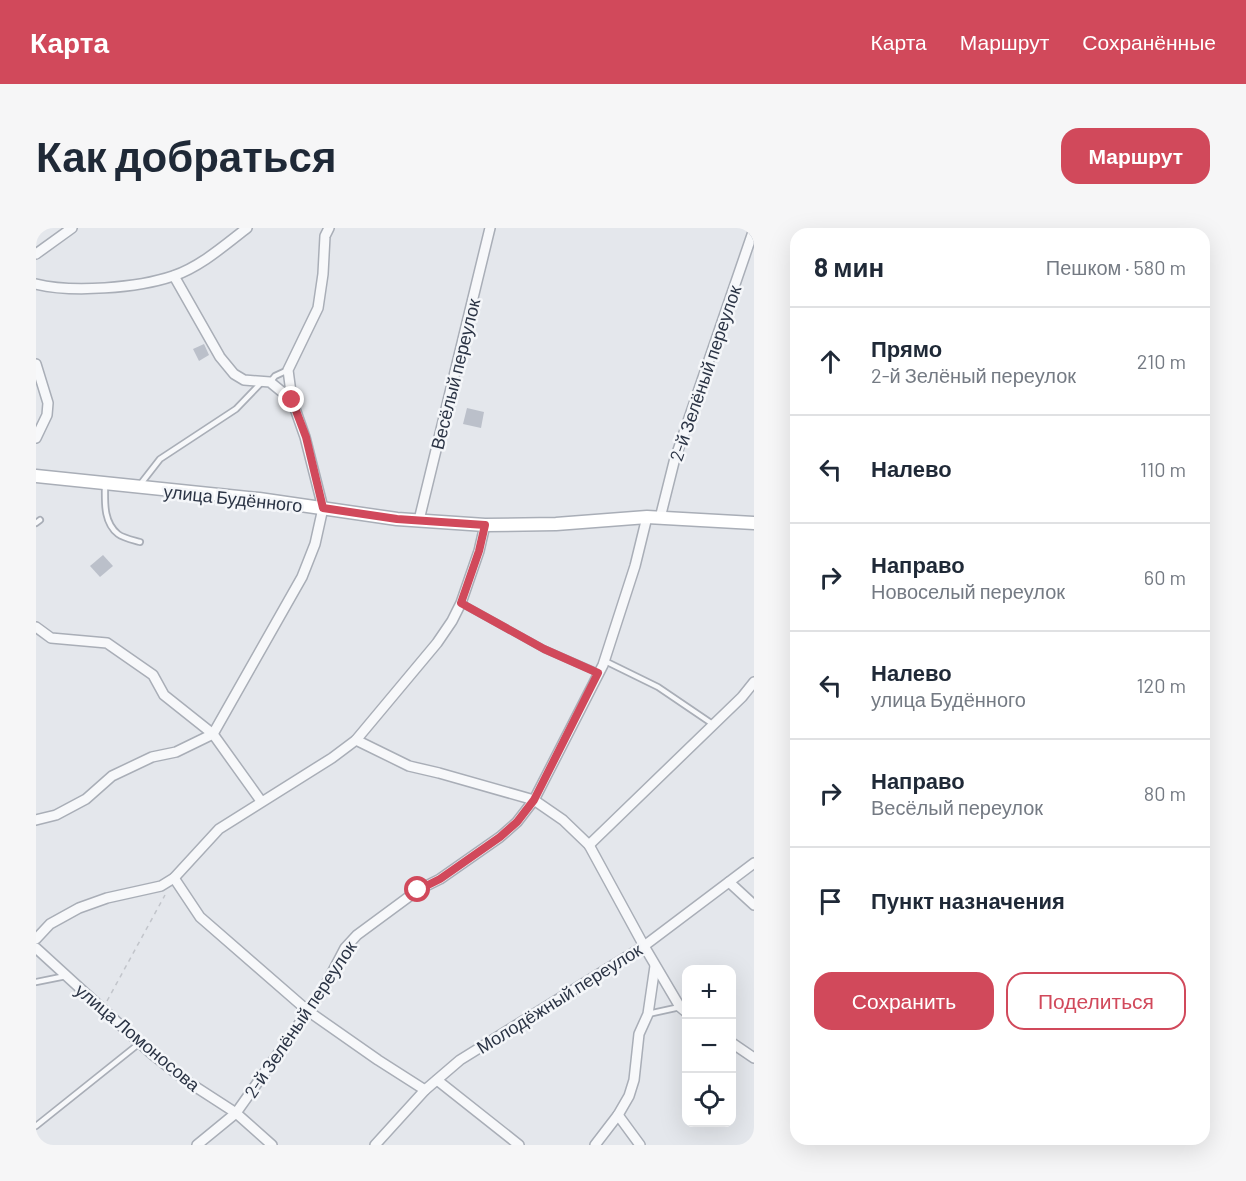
<!DOCTYPE html>
<html lang="ru">
<head>
<meta charset="utf-8">
<style>
	body { margin:0; font-family:Barlow,sans-serif; background:#f6f6f7; color:#1f2937 }
	.controls { position:absolute; right:18px; bottom:18px; display:grid; overflow:hidden; border-radius:12px; box-shadow:0 6px 24px #0002 }
	.controls button { width:54px; height:54px; display:grid; place-items:center; padding:0; border:0; border-bottom:2px solid #e0e1e3; background:#fff; color:#1f2937; font:30px sans-serif }
	.stop { position:absolute; width:18px; height:18px; margin:-14px; border:4px solid #d1495b; border-radius:50%; background:#fff }
	.stop.end { background:#d1495b; border-color:#fff; box-shadow:0 2px 6px #0008 }
	.list { margin:0; padding:0; list-style:none }
	h2 { display:flex; justify-content:space-between; align-items:center; height:78px; margin:0; padding:0 24px; font-size:26px }
	h2 small { font-size:20px; font-weight:400; color:#747a83 }
	.list li { display:grid; grid-template-columns:39px 1fr auto; gap:18px; align-items:center; box-sizing:border-box; height:108px; padding:0 24px; border-top:2px solid #e0e1e3 }
	.list b { display:block; font-size:22px; white-space:nowrap }
	.list p { margin:0; font-size:20px; white-space:nowrap; color:#747a83 }
	.list em { font-size:20px; font-style:normal; color:#747a83 }
	.actions { display:flex; gap:12px; padding:18px 24px }
	.actions a { flex:1; padding:14px 0; border:2px solid #d1495b; border-radius:18px; text-align:center; font-size:21px; color:#d1495b }
	.actions .main { background:#d1495b; color:#fff }
	.icon { flex:none; width:33px; height:33px; fill:none; stroke:currentColor; stroke-width:2; stroke-linecap:round; stroke-linejoin:round }
	.map { position:relative; flex:none; width:718px; height:917px; overflow:hidden; border-radius:18px }
	header { display:flex; align-items:center; gap:36px; box-sizing:border-box; height:84px; padding:0 30px; background:#d1495b; color:#fff }
	header strong { font-size:28px }
	nav { display:flex; gap:33px; margin-inline-start:auto; font-size:21px }
	.intro { display:flex; align-items:center; justify-content:space-between; box-sizing:border-box; height:144px; padding:0 36px }
	h1 { margin:0; font-size:42px }
	.button { padding:15px 27px; border-radius:18px; background:#d1495b; color:#fff; font-size:21px; font-weight:700 }
	main { display:flex; gap:36px; padding:0 36px }
	aside { flex:1; background:#fff; border-radius:18px; box-shadow:0 6px 24px #0002 }
	.map>svg:first-child { display:block }
</style>
</head>
<body>
<header>
<strong>Карта</strong>
<nav><a>Карта</a><a>Маршрут</a><a>Сохранённые</a></nav>
</header>
<div class="intro"><h1>Как добраться</h1><a class="button">Маршрут</a></div>
<main>
<div class="map">
<svg width="718" height="917" viewBox="0 0 718 917">
	<rect width="100%" height="100%" fill="#e4e7ec"/>
	<g fill="#bbc0ca">
		<path d="M168,116L173,127L163,133L157,121Z"/>
		<path d="M431,180L448,184L445,200L427,196Z"/>
		<path d="M67,327L77,338L64,349L54,338Z"/>
	</g>
	<g fill="none" stroke-linecap="round" stroke-linejoin="round">
		<g stroke="#a9aeb7" stroke-width="8">
			<g id="lane">
				<path d="M235,153L239,148L252,142"/>
				<path d="M69,257C69,273 67,294 82,306C87,310 97,312 104,314"/>
				<path d="M103,258L124,231L200,181L226,154"/>
				<path d="M0,295L4,292"/>
				<path d="M425,375L508,421L563,445"/>
				<path d="M569,433L622,459L678,497"/>
				<path d="M0,754L30,748"/>
				<path d="M612,786L644,779"/>
				<path d="M0,898L105,814"/>
			</g>
		</g>
		<g stroke="#a9aeb7" stroke-width="12">
			<g id="street">
				<path d="M0,26L36,0"/>
				<path d="M138,48L184,129L198,146L208,152L234,154L256,172"/>
				<path d="M0,56C36,65 102,60 137,48C164,39 189,17 211,0"/>
				<path d="M0,136L12,175L11,187L0,210"/>
				<path d="M624,290L638,234L718,1"/>
				<path d="M383,292L454,0"/>
				<path d="M0,399L15,410L71,415L117,447L128,467L177,506L225,573"/>
				<path d="M320,512L373,538L403,545L498,572L527,592L553,617L608,718L644,779L650,784"/>
				<path d="M0,592L20,587L50,571L76,548L116,529L140,524L177,506L266,349L279,316L287,280L269,209L256,172L252,142L282,80L287,46L289,8L293,0"/>
				<path d="M553,617L706,469L718,454"/>
				<path d="M138,650L164,689L272,783L342,832L389,862"/>
				<path d="M693,654L718,677"/>
				<path d="M0,711L14,696L43,680L71,670L125,658L138,650L183,601L296,530L320,512L401,415L416,393L425,375L443,323L449,297"/>
				<path d="M0,720L116,826L149,852L200,885L236,917"/>
				<path d="M696,815L718,830"/>
				<path d="M401,852L483,917"/>
				<path d="M582,887L604,917"/>
				<path d="M161,917L200,885L287,762L309,720L321,707L382,662L404,651L464,609L481,594L498,572L567,437L599,338L611,289"/>
				<path d="M339,917L389,862L424,832L608,718L718,635"/>
				<path d="M559,917L582,887L593,868L598,852L603,806L612,786L619,738"/>
			</g>
		</g>
		<g stroke="#a9aeb7" stroke-width="15">
			<path id="secondary" d="M0,248L223,271L361,291L449,297L520,296L611,289L718,295"/>
		</g>
		<path stroke="#c2c5cb" stroke-width="1.5" stroke-dasharray="4.5 4.5" stroke-linecap="butt" d="M71,773L129,667"/>
		<use href="#lane" stroke="#f7f8fa" stroke-width="4.5"/>
		<use href="#street" stroke="#f7f8fa" stroke-width="9"/>
		<use href="#secondary" stroke="#fff" stroke-width="12"/>
	</g>
	<g fill="none" stroke-linecap="round" stroke-linejoin="round">
		<path stroke="#d1495b" stroke-width="8" d="M256,172L270,209L287,280L361,291L449,297L443,323L425,375L508,421L562,445L498,572L481,594L464,609L404,651L382,662"/>
	</g>
	<g text-anchor="middle" dominant-baseline="central" stroke-width="5" stroke-linejoin="round" paint-order="stroke">
		<g font-size="18" fill="#2b3445" stroke="#f4f6f9">
			<text transform="translate(669 145) rotate(-71)">2-й Зелёный переулок</text>
			<text transform="translate(419 146) rotate(-76)">Весёлый переулок</text>
			<text transform="translate(197 270) rotate(6)">улица Будённого</text>
			<text transform="translate(523 770) rotate(-32)">Молодёжный переулок</text>
			<text transform="translate(264 791) rotate(-56)">2-й Зелёный переулок</text>
			<text transform="translate(102 809) rotate(40)">улица Ломоносова</text>
		</g>
	</g>
</svg>
<div class="controls">
<button>+</button>
<button>−</button>
<button><svg class="icon" aria-label="locate" viewBox="0 0 24 24"><circle cx="12" cy="12" r="6"/><path d="M12 2v4M12 18v4M2 12h4M18 12h4"/></svg></button>
</div>
<div class="stop" style="left:382px;top:662px"></div>
<div class="stop end" style="left:256px;top:172px"></div>
</div>
<aside>
<h2>8 мин<small>Пешком · 580 m</small></h2>
<ul class="list">
<li><svg class="icon" aria-label="ahead" viewBox="0 0 24 24"><path d="M12 20V5M6 11l6-6 6 6"/></svg><div><b>Прямо</b><p>2-й Зелёный переулок</p></div><em>210 m</em></li>
<li><svg class="icon" aria-label="left" viewBox="0 0 24 24"><path d="M17 20v-9H6M10 6l-5 5 5 5"/></svg><div><b>Налево</b></div><em>110 m</em></li>
<li><svg class="icon" aria-label="right" viewBox="0 0 24 24"><path d="M7 20v-9h11M14 6l5 5-5 5"/></svg><div><b>Направо</b><p>Новоселый переулок</p></div><em>60 m</em></li>
<li><svg class="icon" aria-label="left" viewBox="0 0 24 24"><path d="M17 20v-9H6M10 6l-5 5 5 5"/></svg><div><b>Налево</b><p>улица Будённого</p></div><em>120 m</em></li>
<li><svg class="icon" aria-label="right" viewBox="0 0 24 24"><path d="M7 20v-9h11M14 6l5 5-5 5"/></svg><div><b>Направо</b><p>Весёлый переулок</p></div><em>80 m</em></li>
<li><svg class="icon" aria-label="arrive" viewBox="0 0 24 24"><path d="M6 21V4h12l-3 4 3 4H6"/></svg><div><b>Пункт назначения</b></div></li>
</ul>
<div class="actions"><a class="main">Сохранить</a><a>Поделиться</a></div>
</aside>
</main>
</body>
</html>
